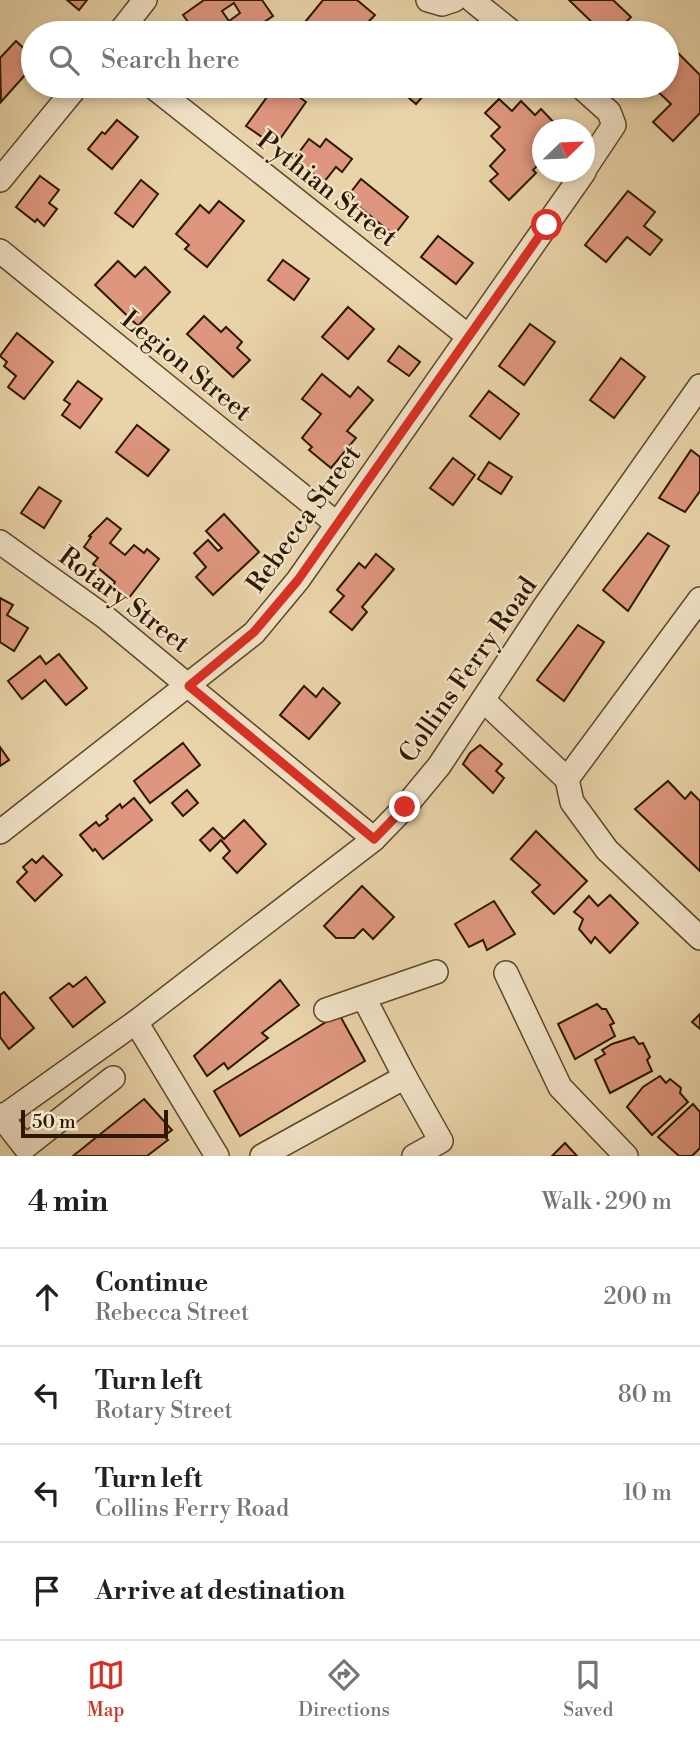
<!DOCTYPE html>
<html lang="en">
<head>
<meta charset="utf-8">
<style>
	body { margin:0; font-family:"Libre Bodoni",serif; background:#f6f6f6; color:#202124 }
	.compass { position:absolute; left:532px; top:119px; width:63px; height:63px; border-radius:50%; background:#fff; box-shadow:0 4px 10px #0003; rotate:67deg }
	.scale { position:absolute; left:21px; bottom:18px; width:147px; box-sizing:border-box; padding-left:7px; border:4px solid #2d1900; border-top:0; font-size:19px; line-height:24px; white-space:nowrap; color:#2d1900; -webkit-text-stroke:5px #f1e2c7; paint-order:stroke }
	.stop { position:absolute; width:21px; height:21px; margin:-16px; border:5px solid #d93025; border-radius:50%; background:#fff }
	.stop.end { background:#d93025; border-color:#fff; box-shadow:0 2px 7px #0008 }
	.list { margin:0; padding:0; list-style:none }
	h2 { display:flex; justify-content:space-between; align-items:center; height:91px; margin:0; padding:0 28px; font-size:30px }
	h2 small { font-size:23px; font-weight:400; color:#757577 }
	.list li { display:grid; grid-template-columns:46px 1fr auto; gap:21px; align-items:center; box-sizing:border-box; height:98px; padding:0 28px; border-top:2px solid #e0e0e0 }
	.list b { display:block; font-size:26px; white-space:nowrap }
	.list p { margin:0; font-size:23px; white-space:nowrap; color:#757577 }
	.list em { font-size:23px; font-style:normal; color:#757577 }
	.icon { flex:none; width:38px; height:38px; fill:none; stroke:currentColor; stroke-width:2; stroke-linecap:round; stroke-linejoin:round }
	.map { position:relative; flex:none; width:700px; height:1156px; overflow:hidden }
	.search { position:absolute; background:#fff; box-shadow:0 4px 10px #0003; left:21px; right:21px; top:21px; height:77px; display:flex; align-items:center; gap:18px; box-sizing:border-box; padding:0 24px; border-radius:38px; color:#757577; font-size:26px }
	.sheet { height:483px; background:#fff }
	nav { display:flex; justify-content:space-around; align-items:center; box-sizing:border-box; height:98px; border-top:2px solid #e0e0e0; background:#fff; font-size:19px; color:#757577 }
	nav a { display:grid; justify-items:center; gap:4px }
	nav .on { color:#d93025 }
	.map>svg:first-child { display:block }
</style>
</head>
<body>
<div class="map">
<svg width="700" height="1156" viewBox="0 0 700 1156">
	<rect width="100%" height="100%" fill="#e9d3a9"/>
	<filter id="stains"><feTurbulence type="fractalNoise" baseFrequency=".00286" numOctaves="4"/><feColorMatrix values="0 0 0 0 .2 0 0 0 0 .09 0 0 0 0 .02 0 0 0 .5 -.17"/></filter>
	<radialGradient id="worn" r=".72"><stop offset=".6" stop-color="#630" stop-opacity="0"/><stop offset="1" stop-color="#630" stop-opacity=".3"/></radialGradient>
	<g fill="#de967e" stroke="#2d1900" stroke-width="2" fill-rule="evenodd">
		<path d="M67,0H87L79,10Z"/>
		<path d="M204,0H262L273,16L248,33H196L183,15ZM234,3L240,13L229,21L222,11Z"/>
		<path d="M323,0H357L375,15L358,33H336L331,29L327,33H308L301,27Z"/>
		<path d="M569,0H613L631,17L615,33H603Z"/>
		<path d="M16,41L33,57V66L1,102L0,58Z"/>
		<path d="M667,42L700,75V113L673,141L653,122L671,104L652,86H667Z"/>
		<path d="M275,86H284L306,102L275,146L246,126Z"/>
		<path d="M395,86H432L416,104Z"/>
		<path d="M499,99L512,111L521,101L535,115L541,109L561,130H542V152L535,159L540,163L533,170L536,173L509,200L490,181L498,174L490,166L505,150L491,136L500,127L485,113Z"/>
		<path d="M117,120L138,137L112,169L88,149L102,132L105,134Z"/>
		<path d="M309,139L320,147L326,139L352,159L342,172L336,167L324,182L294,159Z"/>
		<path d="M40,176L59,190L49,203L57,209L44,226L37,219L35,222L16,207Z"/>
		<path d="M361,179L408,217L394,235L347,197Z"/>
		<path d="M141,180L158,194L133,227L115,213Z"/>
		<path d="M628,191L655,212L644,226L662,240L650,255L627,237L606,262L585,245Z"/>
		<path d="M219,201L244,221L207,267L185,249L189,245L176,234L200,205L209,213Z"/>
		<path d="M438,236L473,263L456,284L421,257Z"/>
		<path d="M283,260L309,279L294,300L268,280Z"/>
		<path d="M118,261L135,277L145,267L170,292L138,326L95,285Z"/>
		<path d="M348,307L374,329L348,359L322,337Z"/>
		<path d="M204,316L221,332L226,327L242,342L237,348L250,360L233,377L187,334Z"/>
		<path d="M530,324L555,342L524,385L499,366Z"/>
		<path d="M17,333L53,362L24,399L8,387L16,376L4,366L7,362L0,356Z"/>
		<path d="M399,346L420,362L409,376L388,361Z"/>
		<path d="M621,358L645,377L614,418L590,400Z"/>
		<path d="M322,374L350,397L358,387L373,400L347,431L356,438L331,468L309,450L312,447L302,438L321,414L302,399Z"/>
		<path d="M78,381L102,399L80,428L62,415L70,404L64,400Z"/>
		<path d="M489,391L519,414L500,439L470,416Z"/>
		<path d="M137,425L169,450L148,476L116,452Z"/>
		<path d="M691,450L700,457V491L685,512L659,498Z"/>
		<path d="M453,458L475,475L453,505L430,488Z"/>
		<path d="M489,462L512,477L501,494L478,479Z"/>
		<path d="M39,487L61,501L44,528L21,513Z"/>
		<path d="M224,514L259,552L213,595L196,577L206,567L194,553L208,540L218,551L222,548L206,531Z"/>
		<path d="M107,518L121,529L110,543L125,555L134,545L144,553L147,549L159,559L128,599L112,587L115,582L93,564L98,558L84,547L91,537L89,536Z"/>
		<path d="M648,533L669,546L628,611L603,590Z"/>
		<path d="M376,554L394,569L362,607L367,612L352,630L330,612L344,596L337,590L359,563L365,568Z"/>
		<path d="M0,598L13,605L7,615L28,628L14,651L0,642Z"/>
		<path d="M578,625L604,642L564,701L537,680Z"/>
		<path d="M59,654L87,688L66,705L45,680L22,699L8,681L40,656L46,664Z"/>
		<path d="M304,686L316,697L323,688L340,703L309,739L280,715Z"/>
		<path d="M183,743L200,765L150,803L134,781Z"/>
		<path d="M480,745L502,764L496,771L504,778L493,793L463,764L470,753Z"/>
		<path d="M0,747L9,760L0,766Z"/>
		<path d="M668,781L685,799L691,792L700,801V871L635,809Z"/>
		<path d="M187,790L198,803L183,816L172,803Z"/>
		<path d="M134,798L152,820L103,859L95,849L93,851L80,835L96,822L99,826L108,819L106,816L120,804L122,808Z"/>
		<path d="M244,820L266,844L237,873L223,858L230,851L221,840L210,851L200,840L213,828L224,839Z"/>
		<path d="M536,831L587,881L554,914L532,892L540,885L511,859Z"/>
		<path d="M43,856L62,875L35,901L17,882L27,872L23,867L32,859L36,863Z"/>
		<path d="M362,886L394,917L373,939L363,929L354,938H336L324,926Z"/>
		<path d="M610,895L638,923L610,953L595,937L591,943L579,929L583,919L574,912L589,896L598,906Z"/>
		<path d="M494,901L515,934L487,950L483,940L469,947L455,924Z"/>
		<path d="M86,977L105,1002L73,1027L50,998L69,983L73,987Z"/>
		<path d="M280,980L299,1005L262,1033L268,1038L228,1069L224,1063L207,1076L194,1056Z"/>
		<path d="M4,992L34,1028L9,1049L0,1037V995Z"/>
		<path d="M597,1004L602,1009H606L614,1023L610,1025L615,1036L575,1059L558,1024Z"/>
		<path d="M339,1014L365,1061L240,1136L214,1091Z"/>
		<path d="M700,1014V1029L692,1022Z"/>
		<path d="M634,1037L639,1044L643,1043L650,1057L647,1060L652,1071L610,1093L595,1060L605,1054L602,1050L612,1044Z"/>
		<path d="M660,1076L666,1083L670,1079L681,1088L680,1093L688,1102L652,1135L627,1107L643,1087Z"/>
		<path d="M144,1099L172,1130L164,1136L168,1140L147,1156H73Z"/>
		<path d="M693,1104L700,1112V1148L692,1156H679L658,1137Z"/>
		<path d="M565,1143L577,1156H552Z"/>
	</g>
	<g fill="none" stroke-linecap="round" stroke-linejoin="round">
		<g stroke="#5c482a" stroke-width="26">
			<g id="minor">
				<path d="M428,0L442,4L454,0"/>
				<path d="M472,0L513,33"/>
				<path d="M119,33L145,0"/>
				<path d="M152,86L468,336"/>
				<path d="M580,86L609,112L614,125L584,170"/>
				<path d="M0,180L77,86"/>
				<path d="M0,251L337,524"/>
				<path d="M0,542L105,617L374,839"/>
				<path d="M483,700L567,779L572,802L607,850L700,938"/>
				<path d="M567,779L700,599"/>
				<path d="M0,832L254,633L298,580L584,172"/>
				<path d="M506,973L560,1087L626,1156"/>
				<path d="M364,998L405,1077"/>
				<path d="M326,1010L436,972"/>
				<path d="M136,1022L217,1156"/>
				<path d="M0,1115L25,1147L113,1078"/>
				<path d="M0,1119L136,1022L373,840L405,807L439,766L545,606L700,386"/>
				<path d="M262,1156L405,1077L441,1141L414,1156"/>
			</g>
		</g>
		<use href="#minor" stroke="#f1e2c7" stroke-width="23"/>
	</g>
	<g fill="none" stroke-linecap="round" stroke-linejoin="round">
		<path stroke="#d93025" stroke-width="9" d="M405,807L374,839L189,686L254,632L298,580L547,225"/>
	</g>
	<g text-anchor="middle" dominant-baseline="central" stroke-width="5" stroke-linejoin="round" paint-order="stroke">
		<g font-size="26" fill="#2d1900" stroke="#f1e2c7">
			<text transform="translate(327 189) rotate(38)">Pythian Street</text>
			<text transform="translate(186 366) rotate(39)">Legion Street</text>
			<text transform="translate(304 519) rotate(-54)">Rebecca Street</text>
			<text transform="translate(124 600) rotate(37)">Rotary Street</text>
			<text transform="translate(468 670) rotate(-55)">Collins Ferry Road</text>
		</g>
	</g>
	<rect width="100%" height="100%" filter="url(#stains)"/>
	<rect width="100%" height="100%" fill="url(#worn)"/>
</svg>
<svg class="compass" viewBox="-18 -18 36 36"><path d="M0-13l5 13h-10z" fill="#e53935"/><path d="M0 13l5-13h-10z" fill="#757577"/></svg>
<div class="scale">50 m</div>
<div class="stop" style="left:547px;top:225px"></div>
<div class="stop end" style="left:405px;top:807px"></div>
<div class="search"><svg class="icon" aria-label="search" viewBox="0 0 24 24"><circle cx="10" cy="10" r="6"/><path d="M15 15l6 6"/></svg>Search here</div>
</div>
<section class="sheet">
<h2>4 min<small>Walk · 290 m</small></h2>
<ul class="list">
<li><svg class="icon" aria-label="ahead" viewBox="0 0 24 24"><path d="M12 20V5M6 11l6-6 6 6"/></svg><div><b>Continue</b><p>Rebecca Street</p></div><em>200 m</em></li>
<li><svg class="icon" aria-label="left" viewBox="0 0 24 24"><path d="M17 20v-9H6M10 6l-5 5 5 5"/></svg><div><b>Turn left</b><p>Rotary Street</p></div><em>80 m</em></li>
<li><svg class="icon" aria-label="left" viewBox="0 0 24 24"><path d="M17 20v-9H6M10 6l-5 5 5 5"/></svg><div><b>Turn left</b><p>Collins Ferry Road</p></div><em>10 m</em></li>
<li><svg class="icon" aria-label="arrive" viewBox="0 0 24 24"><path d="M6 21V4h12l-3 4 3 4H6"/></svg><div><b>Arrive at destination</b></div></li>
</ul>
</section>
<nav>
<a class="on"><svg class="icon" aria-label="map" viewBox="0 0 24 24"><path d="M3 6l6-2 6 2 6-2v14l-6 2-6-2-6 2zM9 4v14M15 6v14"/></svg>Map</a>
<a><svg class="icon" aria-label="directions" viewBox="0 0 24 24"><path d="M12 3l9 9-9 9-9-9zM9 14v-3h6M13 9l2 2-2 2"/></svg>Directions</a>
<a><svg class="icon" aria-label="saved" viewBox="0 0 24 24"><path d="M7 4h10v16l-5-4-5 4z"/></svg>Saved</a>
</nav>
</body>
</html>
